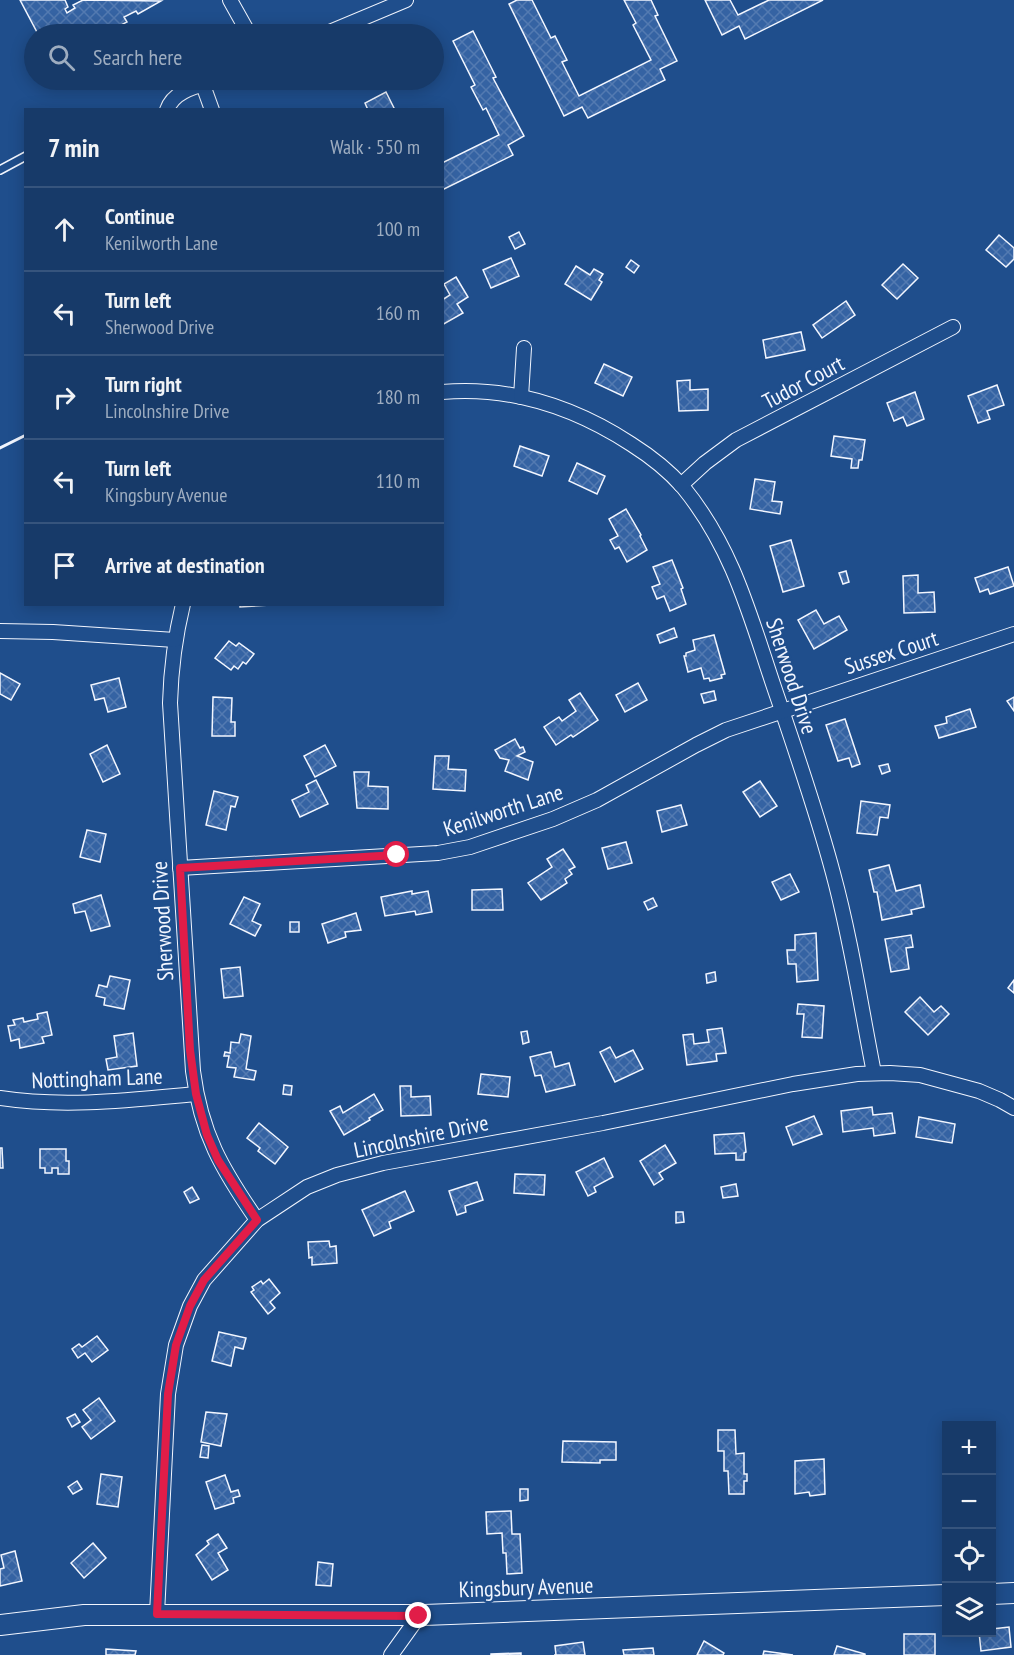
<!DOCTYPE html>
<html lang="en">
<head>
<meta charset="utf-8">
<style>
	body { margin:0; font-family:"PT Sans Narrow",sans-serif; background:#20416f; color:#f1f3f6 }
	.controls { position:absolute; right:18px; bottom:18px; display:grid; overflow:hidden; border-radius:0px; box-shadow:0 3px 15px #0003 }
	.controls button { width:54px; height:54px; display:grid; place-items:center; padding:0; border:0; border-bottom:2px solid #36547d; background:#173a69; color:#f1f3f6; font:30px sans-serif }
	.stop { position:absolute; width:18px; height:18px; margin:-14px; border:4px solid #e11d48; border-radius:50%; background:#fff }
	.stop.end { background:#e11d48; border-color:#fff; box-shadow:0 2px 6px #0008 }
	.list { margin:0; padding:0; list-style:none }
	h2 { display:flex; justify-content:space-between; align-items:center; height:78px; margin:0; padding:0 24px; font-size:26px }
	h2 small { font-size:20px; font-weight:400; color:#9eadc0 }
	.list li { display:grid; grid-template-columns:39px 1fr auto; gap:18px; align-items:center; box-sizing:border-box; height:84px; padding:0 24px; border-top:2px solid #36547d }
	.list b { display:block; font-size:22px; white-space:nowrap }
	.list p { margin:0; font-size:20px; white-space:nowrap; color:#9eadc0 }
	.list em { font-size:20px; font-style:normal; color:#9eadc0 }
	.icon { flex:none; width:33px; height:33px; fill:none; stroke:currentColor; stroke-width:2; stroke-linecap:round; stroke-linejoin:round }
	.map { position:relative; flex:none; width:1014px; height:1655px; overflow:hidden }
	.search { position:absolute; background:#173a69; box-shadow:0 3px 15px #0003; left:24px; top:24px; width:420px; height:66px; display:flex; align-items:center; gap:15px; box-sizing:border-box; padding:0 21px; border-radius:33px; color:#9eadc0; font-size:22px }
	.panel { position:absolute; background:#173a69; box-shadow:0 3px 15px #0003; left:24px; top:108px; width:420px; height:498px; border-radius:0px }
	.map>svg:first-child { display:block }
</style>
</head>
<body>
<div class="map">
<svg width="1014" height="1655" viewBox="0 0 1014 1655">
	<defs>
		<pattern id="building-cross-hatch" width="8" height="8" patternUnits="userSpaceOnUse" patternTransform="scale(1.5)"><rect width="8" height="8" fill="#3563a3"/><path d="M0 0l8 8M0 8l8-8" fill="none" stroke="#537ab1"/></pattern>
	</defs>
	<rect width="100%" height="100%" fill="#1f4e8c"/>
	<g fill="url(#building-cross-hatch)" stroke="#f2f6ff" stroke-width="1.5">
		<path d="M20,0H65L68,7L65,9L67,13L75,8L73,5L83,0L161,1L138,14L136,11L124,17L127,22L111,30L113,33L111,34H75L70,25L52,34H38Z"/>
		<path d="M517,0H532L551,38L555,36L567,60L562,62L579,96L651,60L633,25L636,23L624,0H651L658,15L655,16L677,61L660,69L665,80L588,118L582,107L564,116L509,4Z"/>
		<path d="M705,0H730L738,15L769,0H823L745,39L739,26L722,35Z"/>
		<path d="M473,31L496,77L493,78L524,136L508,145L513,155L442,190V163L499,135L486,108L483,110L471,87L475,85L453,41Z"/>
		<path d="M386,92L395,110H368L365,103Z"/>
		<path d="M519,232L525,244L515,249L509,237Z"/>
		<path d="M999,235L1014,248V259L1006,267L986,250Z"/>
		<path d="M511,258L519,276L491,288L483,270Z"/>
		<path d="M631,260L639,266L634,273L626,267Z"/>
		<path d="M903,264L918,278L897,299L882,285Z"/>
		<path d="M576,266L590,275L594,269L603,274L599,280L602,282L591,300L565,284Z"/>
		<path d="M456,277L468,297L457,304L463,313L442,325V300L450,295L444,284Z"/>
		<path d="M846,301L855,315L822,338L813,325Z"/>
		<path d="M801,332L805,350L766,358L763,340Z"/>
		<path d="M604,364L632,377L623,396L595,383Z"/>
		<path d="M690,380V390L708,389V410L679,411L677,381Z"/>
		<path d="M997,385L1004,405L987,411L990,419L978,423L968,396Z"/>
		<path d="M915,392L924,419L907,426L903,417L894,421L887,403Z"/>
		<path d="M834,436L865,440L862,460H859L858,468H851L852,459L831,456Z"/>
		<path d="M520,446L549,456L542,476L514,466Z"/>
		<path d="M577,463L605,476L597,494L569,481Z"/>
		<path d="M755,479L775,482L772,501L782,502L780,514L750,509Z"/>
		<path d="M626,509L641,535L640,536L647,550L627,562L619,547L615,549L610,540L618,536L609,519Z"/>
		<path d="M791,540L804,586L783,592L770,546Z"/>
		<path d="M672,560L683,588L681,589L686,604L670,611L664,596L657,599L652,587L660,584L653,567Z"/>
		<path d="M1008,567L1014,586L990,594L988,589L980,592L975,578Z"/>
		<path d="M846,571L849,582L843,584L839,573Z"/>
		<path d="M918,575V593L934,592L935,612L904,613L903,576Z"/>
		<path d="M240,604H270V605L240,607Z"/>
		<path d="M816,610L824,624L839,616L847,630L814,649L798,620Z"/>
		<path d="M674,628L677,637L660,643L657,635Z"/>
		<path d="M714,635L725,674L721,675L722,678L710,681L709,678L704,679L701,668L688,672L684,656H686V653L695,650L693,640Z"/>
		<path d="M229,641L236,646L239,643L254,654L246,664L243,662L238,669L234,666L231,670L215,658Z"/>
		<path d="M0,673L20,684L11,700L0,694Z"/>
		<path d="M119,678L126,707L108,712L104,698L95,700L91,685Z"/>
		<path d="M638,683L647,700L625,712L616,695Z"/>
		<path d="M714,691L716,700L704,703L701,694Z"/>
		<path d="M580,693L598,720L573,737L571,735L556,745L544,727L559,717L562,721L576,711L569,700Z"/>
		<path d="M213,697L232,698L231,722H235V736H212Z"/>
		<path d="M1014,697V711L1007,701Z"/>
		<path d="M970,709L976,727L939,738L935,726L947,723L946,717Z"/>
		<path d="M845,719L860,764L852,767L849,758L838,761L826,725Z"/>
		<path d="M515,739L520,748L523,747L525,752L517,756L533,762L528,780L505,771L509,760L500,758L495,750Z"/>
		<path d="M107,745L120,774L103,782L90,754Z"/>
		<path d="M325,745L336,766L315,777L304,756Z"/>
		<path d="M435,756H449L448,769L466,770L465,791L433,789Z"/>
		<path d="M888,764L890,771L882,774L879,766Z"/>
		<path d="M354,772H369L368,786L388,787V809L357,808Z"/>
		<path d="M316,780L328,804L300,817L292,800L309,792L306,785Z"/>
		<path d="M760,781L777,806L760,817L743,792Z"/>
		<path d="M214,791L238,797L235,807L231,806L226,830L206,825Z"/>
		<path d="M861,801L890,805L888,818L880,817L877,835L857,833Z"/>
		<path d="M681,805L687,825L662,832L657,811Z"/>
		<path d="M87,830L106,834L100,862L80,857Z"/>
		<path d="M626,842L632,863L608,869L602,848Z"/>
		<path d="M563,849L575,867L569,870L572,874L565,879L567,883L541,900L528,883L552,867L547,859Z"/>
		<path d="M889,865L896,891L920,885L924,907L911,910L912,914L882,920L877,892H874L869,870Z"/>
		<path d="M790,874L799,892L781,900L772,882Z"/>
		<path d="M502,889L503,910H472V890Z"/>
		<path d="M412,891V894L428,891L432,912L416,915L415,911L385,916L381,897Z"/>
		<path d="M101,895L110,926L91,931L85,911L75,913L73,904Z"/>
		<path d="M244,897L260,904L252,921L261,925L255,936L230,924Z"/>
		<path d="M653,898L657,906L648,910L644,902Z"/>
		<path d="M356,913L361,930L345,932L346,937L328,943L322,924Z"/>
		<rect x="290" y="922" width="9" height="10"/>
		<path d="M816,933L818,980L797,982L796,964H788L787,950H795V935Z"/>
		<path d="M911,935L913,947L906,948L909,969L891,972L885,939Z"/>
		<path d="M240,967L243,996L224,998L221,969Z"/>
		<path d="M715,972L716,981L707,983L706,974Z"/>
		<path d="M110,976L130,980L124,1009L104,1005L105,998L96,996L99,985L107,987Z"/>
		<path d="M1014,980V993L1008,988Z"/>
		<path d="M920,997L934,1012L941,1006L949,1014L928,1035L905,1012Z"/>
		<path d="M798,1004L824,1006L822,1038L802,1037L804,1014H797Z"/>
		<path d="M47,1012L52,1035L42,1037L44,1043L20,1048L19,1039L11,1041L8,1026L15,1025L13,1020L23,1018L24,1022L38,1019L37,1014Z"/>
		<path d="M722,1028L726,1053L716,1054L717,1061L687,1065L683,1035L693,1034L694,1044L709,1042L707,1030Z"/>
		<path d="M527,1031L529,1042L523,1044L521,1032Z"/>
		<path d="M133,1033L137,1066L108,1070L106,1059L117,1057L114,1036Z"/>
		<path d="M241,1034L251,1036L246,1069L256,1071L254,1080L234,1077L236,1068L227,1067L229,1056H224L225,1052L230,1053L231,1042L239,1043Z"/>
		<path d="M610,1047L616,1058L633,1050L643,1069L615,1082L600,1052Z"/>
		<path d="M551,1052L555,1067L569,1063L575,1085L546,1092L541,1075L535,1076L530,1057Z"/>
		<path d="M481,1074L510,1077L508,1097L478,1094Z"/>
		<path d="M284,1085L292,1086L291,1095L283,1094Z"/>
		<path d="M400,1086H411V1097L430,1096L431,1115L401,1116Z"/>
		<path d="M374,1094L383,1110L369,1118L370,1120L344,1135L330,1111L340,1106L343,1113Z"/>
		<path d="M872,1107L873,1115L892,1113L895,1133L874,1136L873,1128L843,1132L841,1111Z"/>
		<path d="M814,1116L822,1134L793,1145L786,1127Z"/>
		<path d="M919,1117L955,1124L952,1143L916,1137Z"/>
		<path d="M259,1123L288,1147L275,1164L258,1151L260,1148L247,1138Z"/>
		<path d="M744,1133L746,1152L744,1153V1160H736V1153L715,1154L714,1135Z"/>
		<path d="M665,1145L676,1163L659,1173L663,1179L654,1185L640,1161Z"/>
		<path d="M0,1148H2L3,1168H0Z"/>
		<path d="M40,1149H66V1161H69V1174H58V1168H52V1173H45V1168H40Z"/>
		<path d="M604,1158L613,1177L594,1187L596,1192L588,1196L576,1172Z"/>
		<path d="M515,1174L545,1175L544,1195L514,1193Z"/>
		<path d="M477,1182L483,1200L465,1206L466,1212L457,1215L449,1191Z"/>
		<path d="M736,1184L738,1196L723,1198L721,1187Z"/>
		<path d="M192,1187L199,1199L190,1203L184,1192Z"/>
		<path d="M405,1191L414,1211L389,1222L391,1228L374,1236L362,1210Z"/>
		<path d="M676,1212H683L684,1222L676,1223Z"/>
		<path d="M329,1241L330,1247L336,1246L337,1263L312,1265V1257L309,1258L308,1242Z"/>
		<path d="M269,1279L280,1293L270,1302L275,1308L268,1314L251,1292L254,1290L252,1287L261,1281L263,1284Z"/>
		<path d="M219,1332L246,1338L243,1349L235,1347L231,1366L212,1361Z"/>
		<path d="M97,1336L108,1350L92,1362L85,1353L78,1358L72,1349L79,1344L82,1347Z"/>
		<path d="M99,1398L115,1421L91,1439L82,1427L91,1420L83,1410Z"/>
		<path d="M206,1412L227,1414L221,1446L201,1442Z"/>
		<path d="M75,1414L80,1422L72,1427L67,1418Z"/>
		<path d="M718,1430H735L736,1454L744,1453V1474H747V1481H744V1494H729L728,1471H724V1451H718Z"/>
		<path d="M563,1441L616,1442V1460H600V1463L562,1462Z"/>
		<path d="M202,1445L209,1446L208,1458L200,1457Z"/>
		<path d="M824,1459L825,1494L810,1496L809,1492L795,1494V1461Z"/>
		<path d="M101,1474L122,1477L118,1507L97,1504Z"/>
		<path d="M225,1475L231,1492L238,1490L240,1496L233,1498L234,1503L215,1509L206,1482Z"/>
		<path d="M77,1481L82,1489L73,1494L68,1487Z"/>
		<path d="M520,1489H528V1500L520,1501Z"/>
		<path d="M511,1511L512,1534H520L522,1573L507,1574L506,1553H503L502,1533L487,1534L486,1512Z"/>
		<path d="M218,1534L227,1548L218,1553L228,1570L212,1580L196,1555L209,1544L207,1541Z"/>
		<path d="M93,1543L106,1558L84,1578L71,1563Z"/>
		<path d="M15,1551L22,1581L0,1586V1569L4,1568L1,1555Z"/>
		<path d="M318,1562L333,1564L331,1586L316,1585Z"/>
		<path d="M1009,1627L1011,1647L981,1651L979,1632H992V1629Z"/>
		<rect x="904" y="1634" width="31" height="21"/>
		<path d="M704,1641L724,1653L723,1655H697Z"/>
		<path d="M583,1642L585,1655H554H556L555,1646Z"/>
		<path d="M837,1646L865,1654V1655H834Z"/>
		<path d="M653,1648L654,1655H624L623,1650Z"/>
		<path d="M106,1649L136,1651L135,1655H106Z"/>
		<path d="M764,1651L793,1655H763Z"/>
		<path d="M521,1653V1655H491V1654Z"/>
	</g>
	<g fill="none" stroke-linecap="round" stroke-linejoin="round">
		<g stroke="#f2f6ff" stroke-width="10">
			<path id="lane" d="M0,170L26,156"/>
		</g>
		<g stroke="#f2f6ff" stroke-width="16">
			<g id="street">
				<path d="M230,0L249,34"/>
				<path d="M325,34L406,0"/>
				<path d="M203,85L212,110"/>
				<path d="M167,110C174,89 200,86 218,80"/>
				<path d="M442,392C511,386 574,407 631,444C650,456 668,470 683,487C732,547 749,612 773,684C794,746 816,809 833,873C851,939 861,1007 874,1073"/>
				<path d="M521,397L524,348"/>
				<path d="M681,485L705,463L736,440L953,327"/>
				<path d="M183,604C175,637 171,669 170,703L193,1071C201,1134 222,1169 257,1220"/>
				<path d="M0,631L53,632L175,640"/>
				<path d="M180,868L438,853L470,847L553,819L597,800L696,745L726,730L1014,634"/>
				<path d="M0,1098C65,1108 131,1100 196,1094"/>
				<path d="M157,1614L168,1394L176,1345L190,1306L204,1280L257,1220L307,1187L337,1175L383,1163L603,1123L793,1084L857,1074L890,1073L920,1075L979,1091L1000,1100L1014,1108"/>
				<path d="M391,1655L419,1616"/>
			</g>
		</g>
		<g stroke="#f2f6ff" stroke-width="22">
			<g id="secondary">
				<path d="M992,1594L1014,1593"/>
				<path d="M0,1625L84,1615H424L946,1595"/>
			</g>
		</g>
		<use href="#lane" stroke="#1f4e8c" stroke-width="7"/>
		<use href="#street" stroke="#1f4e8c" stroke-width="14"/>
		<use href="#secondary" stroke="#1f4e8c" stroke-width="20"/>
		<path stroke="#f2f6ff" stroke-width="3" d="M0,448L26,435"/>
	</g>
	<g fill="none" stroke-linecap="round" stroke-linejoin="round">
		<path stroke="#e11d48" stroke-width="8" d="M397,855L180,868L190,1050L196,1094L207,1135L218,1160L257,1220L204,1280L190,1306L176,1345L168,1394L157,1614L419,1616"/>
	</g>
	<g text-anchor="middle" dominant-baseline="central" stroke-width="4.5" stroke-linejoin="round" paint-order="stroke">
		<g font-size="22" fill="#f2f6ff" stroke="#1f4e8c">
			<text transform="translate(803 382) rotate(-28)">Tudor Court</text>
			<text transform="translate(891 652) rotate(-18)">Sussex Court</text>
			<text transform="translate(792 676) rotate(72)">Sherwood Drive</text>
			<text transform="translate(503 810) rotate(-18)">Kenilworth Lane</text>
			<text transform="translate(162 921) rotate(-93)">Sherwood Drive</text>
			<text transform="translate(97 1078) rotate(-2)">Nottingham Lane</text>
			<text transform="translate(421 1136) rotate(-12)">Lincolnshire Drive</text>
			<text transform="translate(526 1587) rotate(-2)">Kingsbury Avenue</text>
		</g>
	</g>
</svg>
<div class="controls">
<button>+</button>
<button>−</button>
<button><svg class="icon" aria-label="locate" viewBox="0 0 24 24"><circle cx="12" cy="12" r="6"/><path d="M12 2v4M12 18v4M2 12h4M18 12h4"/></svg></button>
<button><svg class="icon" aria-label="layers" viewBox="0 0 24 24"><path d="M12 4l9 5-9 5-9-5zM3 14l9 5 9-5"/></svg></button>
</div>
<div class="stop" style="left:397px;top:855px"></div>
<div class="stop end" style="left:419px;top:1616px"></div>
<div class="search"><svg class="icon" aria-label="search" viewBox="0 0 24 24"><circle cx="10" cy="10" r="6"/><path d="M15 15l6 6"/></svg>Search here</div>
<section class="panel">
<h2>7 min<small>Walk · 550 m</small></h2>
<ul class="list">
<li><svg class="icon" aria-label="ahead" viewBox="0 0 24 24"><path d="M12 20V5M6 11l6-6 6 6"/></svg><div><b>Continue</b><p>Kenilworth Lane</p></div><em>100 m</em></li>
<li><svg class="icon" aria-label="left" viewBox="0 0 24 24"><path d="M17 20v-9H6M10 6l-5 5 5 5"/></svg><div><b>Turn left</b><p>Sherwood Drive</p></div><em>160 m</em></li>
<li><svg class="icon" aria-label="right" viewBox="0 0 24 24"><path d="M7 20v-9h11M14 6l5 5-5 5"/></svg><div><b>Turn right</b><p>Lincolnshire Drive</p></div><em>180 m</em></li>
<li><svg class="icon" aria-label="left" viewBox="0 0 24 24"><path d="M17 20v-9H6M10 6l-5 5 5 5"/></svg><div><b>Turn left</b><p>Kingsbury Avenue</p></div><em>110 m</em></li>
<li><svg class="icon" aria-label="arrive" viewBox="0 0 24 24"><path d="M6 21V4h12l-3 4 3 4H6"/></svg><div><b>Arrive at destination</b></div></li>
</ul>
</section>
</div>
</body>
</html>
